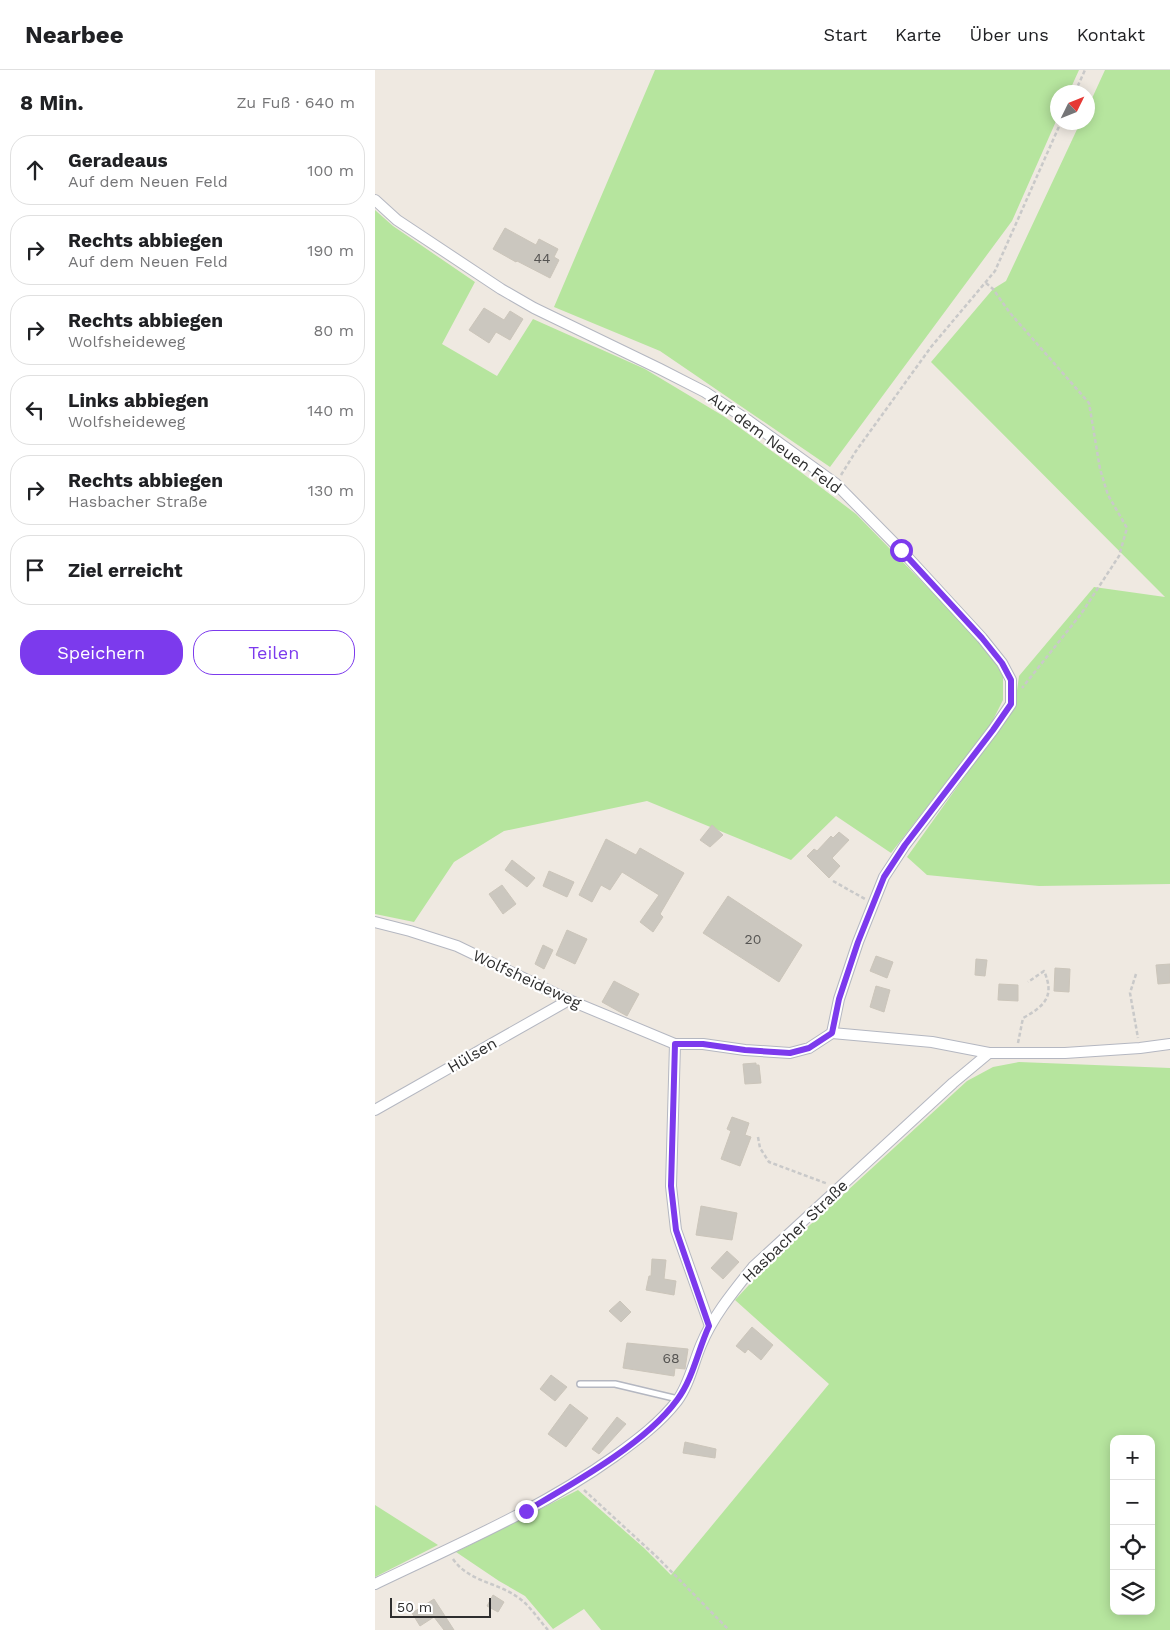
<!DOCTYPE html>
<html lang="de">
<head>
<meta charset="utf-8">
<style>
	body { margin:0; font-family:"Work Sans",sans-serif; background:#f2f2f2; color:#202124 }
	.controls { position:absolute; right:15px; bottom:15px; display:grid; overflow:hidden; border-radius:10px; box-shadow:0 2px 12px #0003 }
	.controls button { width:45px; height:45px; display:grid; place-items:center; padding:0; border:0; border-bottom:1px solid #e0e0e0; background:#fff; color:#202124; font:25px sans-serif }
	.compass { position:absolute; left:675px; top:15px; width:45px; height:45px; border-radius:50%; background:#fff; box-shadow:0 2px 12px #0003; rotate:47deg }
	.scale { position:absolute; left:15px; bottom:12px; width:101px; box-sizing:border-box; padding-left:5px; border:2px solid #2e2e2e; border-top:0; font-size:14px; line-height:18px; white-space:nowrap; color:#2e2e2e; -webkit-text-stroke:4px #fff; paint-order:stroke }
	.stop { position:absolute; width:15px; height:15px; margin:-11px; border:4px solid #7c3aed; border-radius:50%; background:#fff }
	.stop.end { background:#7c3aed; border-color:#fff; box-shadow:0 1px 5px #0008 }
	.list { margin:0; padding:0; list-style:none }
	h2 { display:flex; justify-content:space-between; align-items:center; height:65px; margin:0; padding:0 20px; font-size:21px }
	h2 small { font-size:16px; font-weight:400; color:#757577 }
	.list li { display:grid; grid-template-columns:32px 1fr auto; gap:15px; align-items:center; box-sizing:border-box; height:70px; margin:0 10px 10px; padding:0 10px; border:1px solid #e0e0e0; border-radius:20px }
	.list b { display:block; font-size:19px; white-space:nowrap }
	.list p { margin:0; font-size:16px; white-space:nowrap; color:#757577 }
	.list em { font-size:16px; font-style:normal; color:#757577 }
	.actions { display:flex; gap:10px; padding:15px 20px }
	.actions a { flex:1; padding:11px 0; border:1px solid #7c3aed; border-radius:20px; text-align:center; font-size:18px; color:#7c3aed }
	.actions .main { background:#7c3aed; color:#fff }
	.icon { flex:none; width:28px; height:28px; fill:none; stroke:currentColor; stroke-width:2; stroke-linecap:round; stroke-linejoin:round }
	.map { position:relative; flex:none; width:795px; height:1560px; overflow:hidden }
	header { display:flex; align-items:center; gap:30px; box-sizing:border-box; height:70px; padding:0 25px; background:#fff; border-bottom:1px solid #e0e0e0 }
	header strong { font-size:24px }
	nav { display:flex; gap:28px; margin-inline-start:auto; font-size:18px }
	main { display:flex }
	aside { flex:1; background:#fff }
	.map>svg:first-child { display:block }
</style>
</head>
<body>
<header>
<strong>Nearbee</strong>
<nav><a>Start</a><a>Karte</a><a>Über uns</a><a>Kontakt</a></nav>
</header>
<main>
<aside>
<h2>8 Min.<small>Zu Fuß · 640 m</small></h2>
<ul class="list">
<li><svg class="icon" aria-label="ahead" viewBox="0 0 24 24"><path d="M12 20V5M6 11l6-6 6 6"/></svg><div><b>Geradeaus</b><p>Auf dem Neuen Feld</p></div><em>100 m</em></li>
<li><svg class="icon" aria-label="right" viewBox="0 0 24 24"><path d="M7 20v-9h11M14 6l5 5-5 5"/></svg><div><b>Rechts abbiegen</b><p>Auf dem Neuen Feld</p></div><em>190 m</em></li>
<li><svg class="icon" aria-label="right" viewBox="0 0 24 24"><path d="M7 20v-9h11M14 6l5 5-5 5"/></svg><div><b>Rechts abbiegen</b><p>Wolfsheideweg</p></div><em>80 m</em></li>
<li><svg class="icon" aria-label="left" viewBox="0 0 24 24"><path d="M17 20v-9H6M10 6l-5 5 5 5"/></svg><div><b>Links abbiegen</b><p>Wolfsheideweg</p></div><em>140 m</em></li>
<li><svg class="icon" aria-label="right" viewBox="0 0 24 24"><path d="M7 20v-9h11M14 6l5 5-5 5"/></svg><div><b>Rechts abbiegen</b><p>Hasbacher Straße</p></div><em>130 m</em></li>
<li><svg class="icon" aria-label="arrive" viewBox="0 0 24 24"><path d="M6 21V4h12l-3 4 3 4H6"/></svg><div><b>Ziel erreicht</b></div></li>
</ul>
<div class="actions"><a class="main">Speichern</a><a>Teilen</a></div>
</aside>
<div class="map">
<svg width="795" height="1560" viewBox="0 0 795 1560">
	<rect width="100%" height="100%" fill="#efe9e1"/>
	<g fill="#b6e59e" fill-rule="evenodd">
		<path d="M280,0H704L694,22H682V49L637,151L455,397L285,281L179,237Z"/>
		<path d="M730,0H795V814L664,816L552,805L532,787L633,646L641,628L644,606L719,517L790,527L556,292L618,219L631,211L705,53L712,52L713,37Z"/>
		<path d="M0,140L18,156L100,212L67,274L122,306L158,249L270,299L350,347L427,403L481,444L599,565L619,590L628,606V630L615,656L516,783L461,746L416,790L272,731L129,761L79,792L39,852L0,844Z"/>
		<path d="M644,992L795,998V1560H226L209,1539L178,1559L150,1526L124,1511L81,1482L203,1420L269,1478L296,1505L454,1314L360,1230L400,1187L592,1011L618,997ZM739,1369H776V1541H739Z"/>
		<path d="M0,1435L63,1475L0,1507Z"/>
	</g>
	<g fill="#cbc7bf" stroke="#cbc5ba">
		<path d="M130,158L161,175L164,169L183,179L179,187L184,190L175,208L142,191L141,192L118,179Z"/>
		<path d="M109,238L129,250L135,241L148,249L135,270L121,262L114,273L94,260Z"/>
		<path d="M337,755L348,765L335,777L325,770Z"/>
		<path d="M464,762L474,770L457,788L465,796L454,808L432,786L439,779L442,781L456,766L458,768Z"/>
		<path d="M231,769L261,785L265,778L309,803L285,844L288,847L278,862L265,852L284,825L247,802L235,820L226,815L217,832L204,825Z"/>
		<path d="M137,790L160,808L152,817L130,800Z"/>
		<path d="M174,801L199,812L192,827L168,816Z"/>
		<path d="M127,815L141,834L128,844L114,824Z"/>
		<path d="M353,826L427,875L404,912L328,863Z"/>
		<path d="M192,860L212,869L200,894L181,885Z"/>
		<path d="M168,875L178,880L169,899L160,894Z"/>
		<path d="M501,886L518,892L512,908L495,901Z"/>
		<path d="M601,889L612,890L610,906L600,905Z"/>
		<path d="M795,894V913L783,914L781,895Z"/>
		<path d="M680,898L695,899L694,922L679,921Z"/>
		<path d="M239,911L264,924L252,946L227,932Z"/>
		<path d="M624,914L643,915V931L623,930Z"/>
		<path d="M501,916L515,920L509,942L495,937Z"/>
		<path d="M381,993V995H384L386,1013L370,1014L368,994Z"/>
		<path d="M357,1047L374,1053L370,1065L376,1067L365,1096L346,1089L356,1061L352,1059Z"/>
		<path d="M326,1136L362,1143L357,1170L321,1165Z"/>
		<path d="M352,1181L364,1192L348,1209L336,1198Z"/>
		<path d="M277,1189L291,1190L289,1209L301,1211L299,1225L271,1220L274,1206H276Z"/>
		<path d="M245,1231L256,1242L246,1252L234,1241Z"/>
		<path d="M377,1257L398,1275L386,1290L373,1279L370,1283L361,1276Z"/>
		<path d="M252,1273L313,1279L310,1299L300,1298L299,1306L248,1298Z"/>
		<path d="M176,1305L192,1317L180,1331L165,1319Z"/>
		<path d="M195,1334L213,1348L191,1377L173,1364Z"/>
		<path d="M242,1347L251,1354L224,1384L217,1379Z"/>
		<path d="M310,1372L341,1379L340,1388L308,1383Z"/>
		<path d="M118,1525L129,1532L123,1542L112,1536Z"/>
		<path d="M59,1529L79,1560H69L59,1547L45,1556L37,1543Z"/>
	</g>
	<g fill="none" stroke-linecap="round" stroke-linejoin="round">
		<g stroke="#b4b7c1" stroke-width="8">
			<path id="lane" d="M205,1314H240L303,1329"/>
		</g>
		<g stroke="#b4b7c1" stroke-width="12">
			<g id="street">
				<path d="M0,130L22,150L126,219L159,238L285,299L330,322L374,351L460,413L526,480L607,568L627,593L636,610V634L618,660L530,775L509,807L483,872L464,929L457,963"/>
				<path d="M0,852L35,861L82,876L194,930L300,974H328L370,980L415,983L434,978L457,963L557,972L614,983H690L765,978L795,974"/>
				<path d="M300,974L296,1116L301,1160L335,1256"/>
				<path d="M0,1040L194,930"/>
				<path d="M0,1514C81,1475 166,1439 240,1386C262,1370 285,1353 302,1331C314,1315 318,1294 326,1275C338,1246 358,1222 378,1197L578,1013L614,983"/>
			</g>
		</g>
		<g stroke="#c9c9c9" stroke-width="2.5" stroke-dasharray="4 2.5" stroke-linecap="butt">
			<path d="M700,22L710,0"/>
			<path d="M611,213L618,219L635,243L714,333L725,399L733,425L752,458L744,486L706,544L647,618"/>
			<path d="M466,405L481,381L556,277L620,201L686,52"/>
			<path d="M458,811L490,829"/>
			<path d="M761,904L755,923L763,968"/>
			<path d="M643,973L648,948C670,936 680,926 669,901L653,912"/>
			<path d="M383,1067L385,1078L394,1092L453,1114"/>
			<path d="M209,1420L282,1487L354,1560"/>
			<path d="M78,1489C93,1511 120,1512 141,1526C154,1534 163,1549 173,1560"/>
		</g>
		<use href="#lane" stroke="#fff" stroke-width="5"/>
		<use href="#street" stroke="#fff" stroke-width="10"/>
	</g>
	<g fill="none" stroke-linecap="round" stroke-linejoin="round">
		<path stroke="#7c3aed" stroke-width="6" d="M151,1441C199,1413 270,1374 302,1330C318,1309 323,1280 334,1256L301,1160L296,1116L300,974H328L370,980L415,983L434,978L457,963L464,929L483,872L509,807L530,775L618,660L636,634V610L627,593L607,568L526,480"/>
	</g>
	<g text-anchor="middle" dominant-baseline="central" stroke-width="4.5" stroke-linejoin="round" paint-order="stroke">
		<g font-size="14" fill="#555452">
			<text x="167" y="188">44</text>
			<text x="378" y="869">20</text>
			<text x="296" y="1288">68</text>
		</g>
		<g font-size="16" fill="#2e2e2e" stroke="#fff">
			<text transform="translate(400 373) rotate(36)">Auf dem Neuen Feld</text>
			<text transform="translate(152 909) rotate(25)">Wolfsheideweg</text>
			<text transform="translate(97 985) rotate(-30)">Hülsen</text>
			<text transform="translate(420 1161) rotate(-44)">Hasbacher Straße</text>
		</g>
	</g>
</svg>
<div class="controls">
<button>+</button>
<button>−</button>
<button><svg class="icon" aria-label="locate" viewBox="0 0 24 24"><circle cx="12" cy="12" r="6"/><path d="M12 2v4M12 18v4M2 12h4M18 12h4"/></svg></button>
<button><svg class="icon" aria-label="layers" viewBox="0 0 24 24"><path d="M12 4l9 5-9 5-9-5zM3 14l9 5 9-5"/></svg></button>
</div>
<svg class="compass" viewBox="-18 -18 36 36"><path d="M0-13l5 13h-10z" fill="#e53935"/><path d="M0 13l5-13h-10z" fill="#757577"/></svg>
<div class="scale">50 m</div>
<div class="stop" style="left:526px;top:480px"></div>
<div class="stop end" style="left:151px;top:1441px"></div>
</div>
</main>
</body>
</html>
